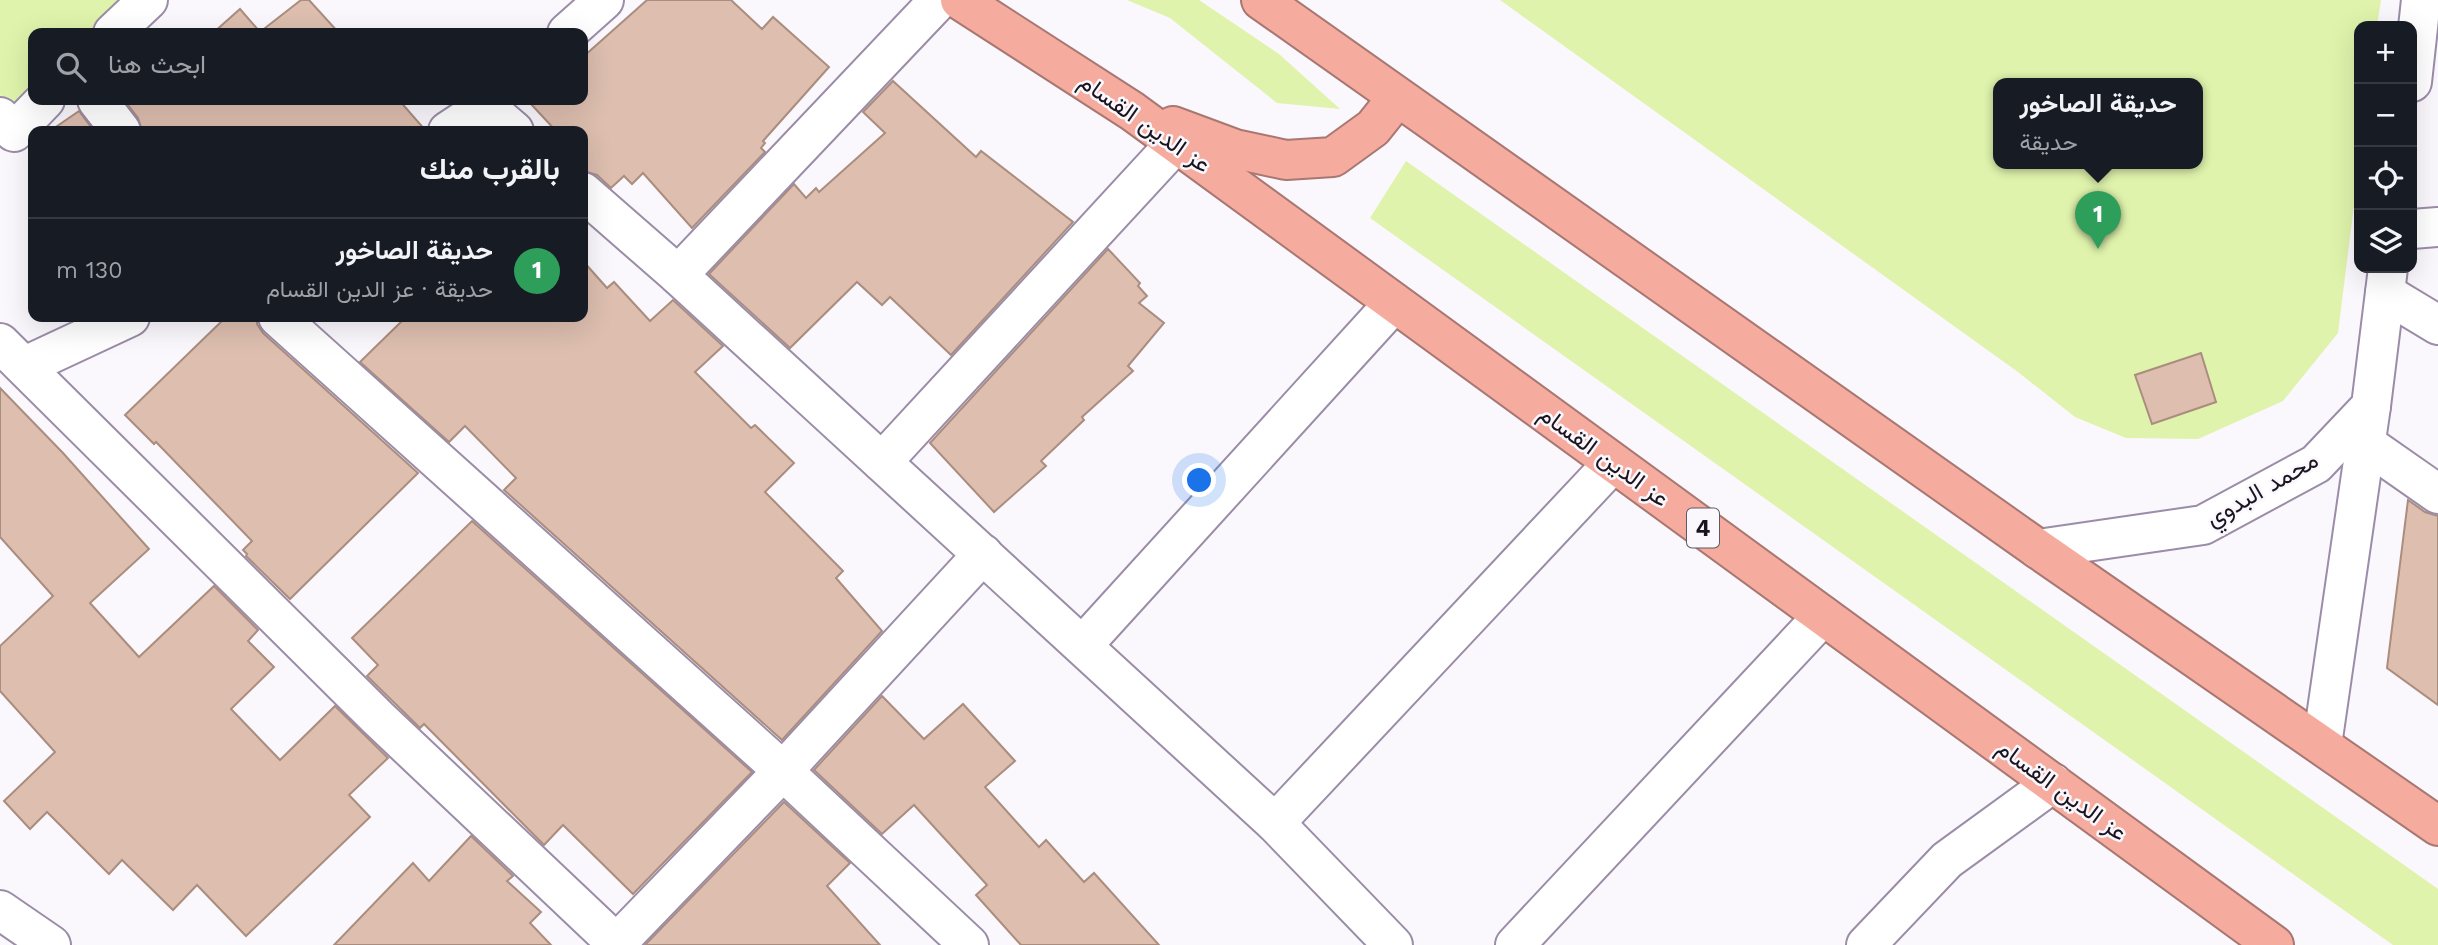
<!DOCTYPE html>
<html lang="ar">
<head>
<meta charset="utf-8">
<style>
	body { margin:0; font-family:"Work Sans",Vazirmatn,sans-serif; background:#20242c; color:#f1f3f6; direction:rtl }
	.controls { position:absolute; right:21px; top:21px; display:grid; overflow:hidden; border-radius:14px; box-shadow:0 7px 28px #0002 }
	.controls button { width:63px; height:63px; display:grid; place-items:center; padding:0; border:0; border-bottom:2px solid #363941; background:#171b24; color:#f1f3f6; font:35px sans-serif }
	.you { position:absolute; left:1200px; top:481px; width:24px; height:24px; margin:-18px; border:5px solid #fff; border-radius:50%; background:#1a73e8; box-shadow:0 0 0 10px #1a73e833 }
	.badge { display:grid; place-items:center; width:46px; height:46px; border-radius:50%; background:#767921; color:#fff; font-size:23px; font-weight:700 }
	.pin { position:absolute; translate:-50% -58px; filter:drop-shadow(0 2px 4px #0008) }
	.pin::after { content:''; position:absolute; top:37px; width:24px; height:21px; background:inherit; clip-path:polygon(0 0,100% 0,50% 100%) }
	.popup { position:absolute; left:1993px; top:78px; width:210px; height:91px; box-sizing:border-box; display:grid; place-content:center; border-radius:14px; background:#171b24; filter:drop-shadow(0 2px 5px #0005); font-size:23px; white-space:nowrap; color:#9ea1a6 }
	.popup b { font-size:26px; color:#f1f3f6 }
	.popup::after { content:''; position:absolute; left:50%; top:100%; margin-left:-14px; border:14px solid transparent; border-top-color:#171b24 }
	.list { margin:0; padding:0; list-style:none }
	h2 { display:flex; justify-content:space-between; align-items:center; height:91px; margin:0; padding:0 28px; font-size:30px }
	h2 small { font-size:23px; font-weight:400; color:#9ea1a6 }
	.list li { display:grid; grid-template-columns:46px 1fr auto; gap:21px; align-items:center; box-sizing:border-box; height:105px; padding:0 28px; border-top:2px solid #363941 }
	.list b { display:block; font-size:26px; white-space:nowrap }
	.list p { margin:0; font-size:23px; white-space:nowrap; color:#9ea1a6 }
	.list em { font-size:23px; font-style:normal; color:#9ea1a6 }
	.icon { flex:none; width:38px; height:38px; fill:none; stroke:currentColor; stroke-width:2; stroke-linecap:round; stroke-linejoin:round }
	.map { position:relative; flex:none; width:2438px; height:945px; overflow:hidden; direction:ltr }
	.search { position:absolute; background:#171b24; box-shadow:0 7px 28px #0002; left:28px; top:28px; width:560px; height:77px; display:flex; align-items:center; gap:18px; box-sizing:border-box; padding:0 24px; border-radius:14px; color:#9ea1a6; font-size:26px }
	.panel { position:absolute; background:#171b24; box-shadow:0 7px 28px #0002; left:28px; top:126px; width:560px; height:196px; border-radius:14px; direction:rtl }
	.map>svg:first-child { display:block }
</style>
</head>
<body>
<div class="map">
<svg width="2438" height="945" viewBox="0 0 2438 945">
	<rect width="100%" height="100%" fill="#faf7fd"/>
	<g fill="#dff3ac" fill-rule="evenodd">
		<path d="M0,0H145L110,33H33V100L22,115L0,95Z"/>
		<path d="M1127,0H1199L1279,54L1340,109L1277,103L1170,18Z"/>
		<path d="M1500,0H2381L2377,26H2359V165L2338,333L2283,401L2198,439L2126,438L2075,417L2018,372ZM1998,83H2198V163H1998Z"/>
		<path d="M1406,161L2438,889V945H2393L1370,218Z"/>
	</g>
	<g fill="#ddbeaf" stroke="#aa8d7e" stroke-width="2">
		<path d="M301,0H309L339,33H213L240,9L260,32Z"/>
		<path d="M647,0H731L762,29L773,17L829,67L763,141L765,143L761,148L765,152L692,228L643,173L632,184L624,176L611,188L597,175L583,171V131H556L531,104L536,100H583V57Z"/>
		<path d="M893,81L976,157L981,151L1073,222L951,355L890,297L882,305L857,282L790,348L709,274L794,184L806,198L816,188L819,192L885,133L863,112Z"/>
		<path d="M124,100H399L426,131H142L138,118Z"/>
		<path d="M79,111L94,131H50Z"/>
		<path d="M1108,249L1140,283L1138,286L1147,296L1139,303L1164,323L1128,366L1133,371L1082,417L1084,420L1041,461L1046,466L994,512L930,443Z"/>
		<path d="M583,261L607,288L614,282L650,321L673,300L723,346L695,372L751,428L755,425L794,463L765,492L843,571L836,578L882,631L782,740L504,490L516,478L465,426L449,442L360,362L406,317H583Z"/>
		<path d="M226,317H257V324L263,333L418,473L290,599L246,556L247,554L243,550L252,541L156,442L154,444L125,415Z"/>
		<path d="M2201,353L2216,402L2152,424L2135,375Z"/>
		<path d="M0,388L63,453L149,549L90,603L139,657L214,586L258,630L248,641L274,667L231,709L280,760L335,706L388,758L349,795L370,817L246,936L197,885L173,910L122,860L109,874L47,812L30,829L4,801L55,752L0,691V646L53,596L0,537Z"/>
		<path d="M2408,500L2425,512L2438,516V705L2387,668Z"/>
		<path d="M472,521L752,772L633,894L563,825L544,845L424,724L420,728L367,676L378,665L352,638Z"/>
		<path d="M882,696L924,739L963,704L1015,761L985,787L1039,847L1046,840L1084,882L1094,873L1159,945H1021L976,895L987,885L914,805L882,834L814,770Z"/>
		<path d="M784,802L850,863L827,886L880,945H645Z"/>
		<path d="M471,836L513,876L507,881L541,912L530,923L551,945H334L413,863L429,881Z"/>
	</g>
	<g fill="none" stroke-linecap="round" stroke-linejoin="round">
		<g stroke="#9b8ca7" stroke-width="42">
			<g id="minor">
				<path d="M113,33L148,0"/>
				<path d="M567,33L604,0"/>
				<path d="M2412,82L2421,0"/>
				<path d="M97,100L121,131"/>
				<path d="M486,107L514,131"/>
				<path d="M0,117L14,132L45,100"/>
				<path d="M448,131L495,100"/>
				<path d="M583,192L678,275L1275,823L1393,945"/>
				<path d="M2412,229L2438,227"/>
				<path d="M678,275L939,0"/>
				<path d="M2385,293L2438,325"/>
				<path d="M278,317L783,771L969,945"/>
				<path d="M0,343L378,718L618,945"/>
				<path d="M25,366L130,317"/>
				<path d="M2365,443L2438,494"/>
				<path d="M882,462L1176,143"/>
				<path d="M2038,549L2203,525L2316,464L2371,406L2388,268"/>
				<path d="M1083,645L1394,303"/>
				<path d="M2322,745L2371,406"/>
				<path d="M1275,823L1613,463"/>
				<path d="M0,910L51,945"/>
				<path d="M615,945L783,771L983,554"/>
				<path d="M1515,945L1823,616"/>
				<path d="M1866,945L1947,860L2053,783"/>
			</g>
		</g>
		<g stroke="#a87772" stroke-width="42">
			<g id="highway">
				<path d="M960,0L1132,111L2274,945"/>
				<path d="M1261,0L2038,549L2438,826"/>
				<path d="M1173,126L1235,149L1286,160L1333,157L1373,128L1397,98"/>
			</g>
		</g>
		<use href="#minor" stroke="#fff" stroke-width="38"/>
		<use href="#highway" stroke="#f5ac9f" stroke-width="38"/>
	</g>
	<g text-anchor="middle" dominant-baseline="central" stroke-width="5" stroke-linejoin="round" paint-order="stroke">
		<rect fill="#faf7fd" stroke="#5d5861" stroke-width="2" x="1687" y="508.5" width="32" height="39" rx="5"/>
		<g font-size="23" font-weight="bold" fill="#1a141e">
			<text x="1703" y="528">4</text>
		</g>
		<g font-size="24" fill="#1a141e" stroke="#faf7fd">
			<text transform="translate(1145 123) rotate(35)">عز الدين القسام</text>
			<text transform="translate(1604 456) rotate(36)">عز الدين القسام</text>
			<text transform="translate(2262 489) rotate(-30)">محمد البدوي</text>
			<text transform="translate(2062 790) rotate(36)">عز الدين القسام</text>
		</g>
	</g>
</svg>
<div class="controls">
<button>+</button>
<button>−</button>
<button><svg class="icon" aria-label="locate" viewBox="0 0 24 24"><circle cx="12" cy="12" r="6"/><path d="M12 2v4M12 18v4M2 12h4M18 12h4"/></svg></button>
<button><svg class="icon" aria-label="layers" viewBox="0 0 24 24"><path d="M12 4l9 5-9 5-9-5zM3 14l9 5 9-5"/></svg></button>
</div>
<div class="you"></div>
<div class="pin badge" style="left:2098px;top:249px;background:#2e9e5b">1</div>
<div class="popup"><b>حديقة الصاخور</b>حديقة</div>
<div class="search"><svg class="icon" aria-label="search" viewBox="0 0 24 24"><circle cx="10" cy="10" r="6"/><path d="M15 15l6 6"/></svg>ابحث هنا</div>
<section class="panel">
<h2>بالقرب منك<small></small></h2>
<ul class="list">
<li><span class="badge" style="background:#2e9e5b">1</span><div><b>حديقة الصاخور</b><p>حديقة · عز الدين القسام</p></div><em>130 m</em></li>
</ul>
</section>
</div>
</body>
</html>
